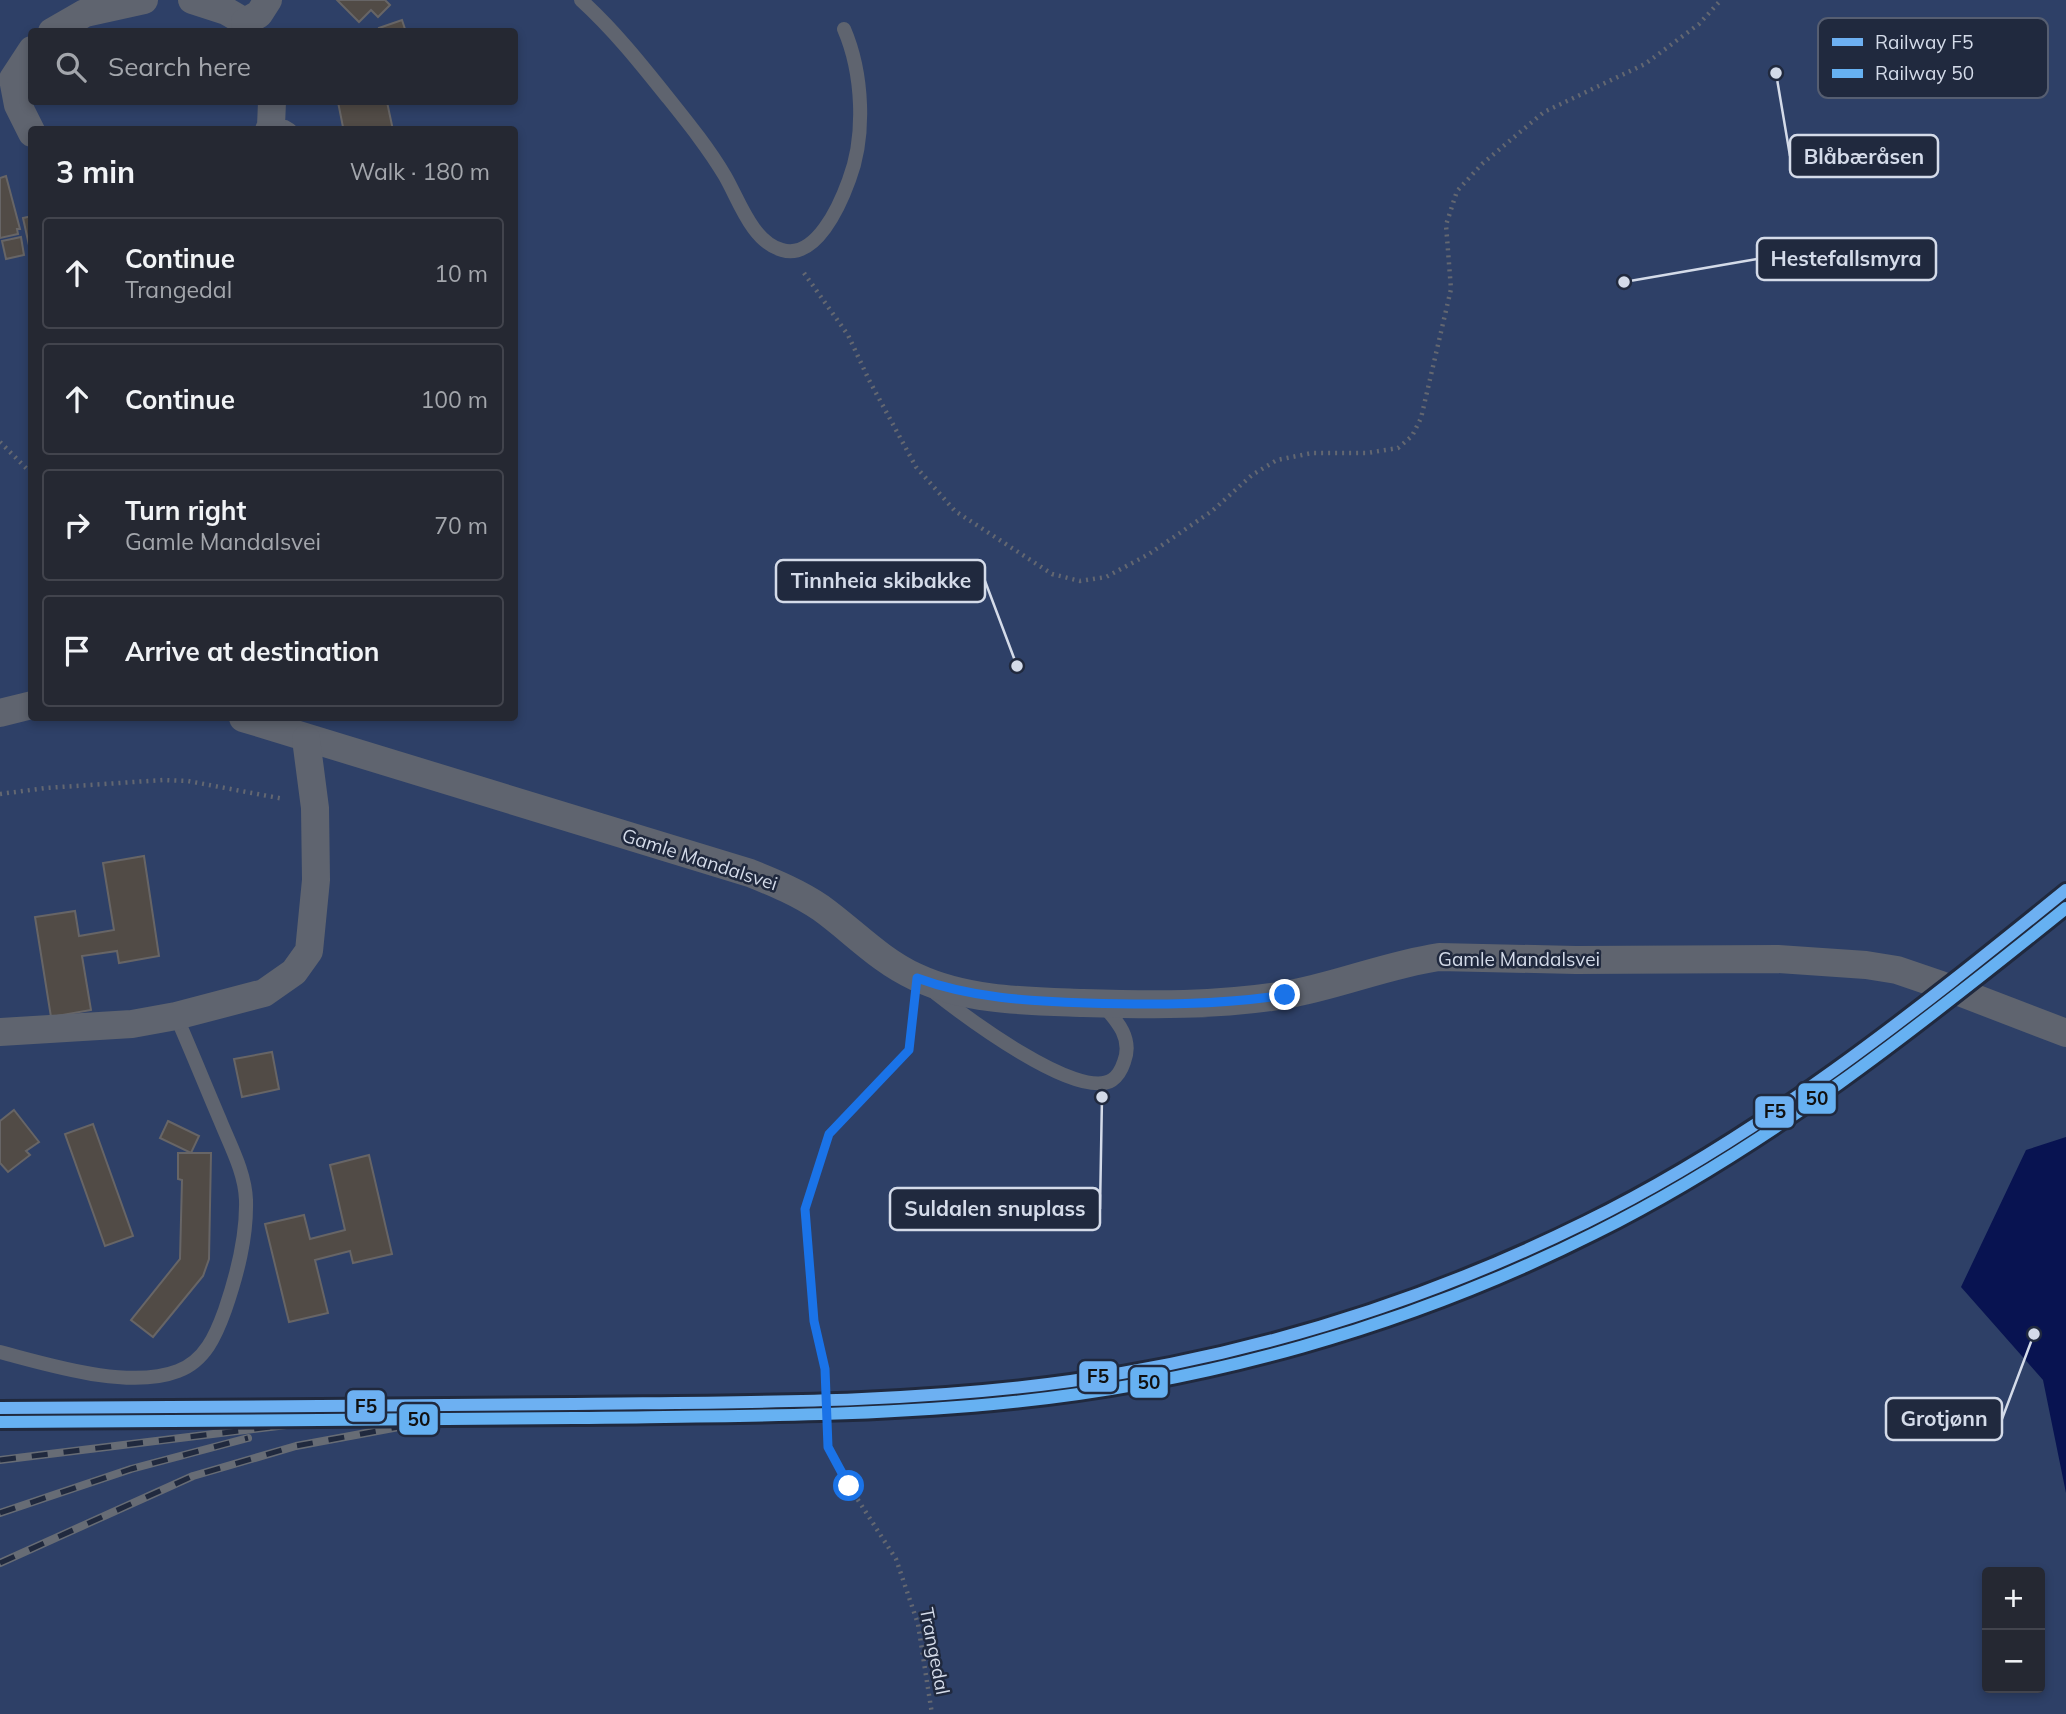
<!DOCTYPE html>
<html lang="en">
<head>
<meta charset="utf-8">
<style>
	body { margin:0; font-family:Mulish,sans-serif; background:#2d303a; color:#f1f3f6 }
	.controls { position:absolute; right:21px; bottom:21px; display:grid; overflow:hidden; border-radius:7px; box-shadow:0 4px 10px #0003 }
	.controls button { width:63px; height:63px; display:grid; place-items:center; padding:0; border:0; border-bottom:2px solid #42444d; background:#252832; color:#f1f3f6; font:35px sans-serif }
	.stop { position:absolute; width:21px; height:21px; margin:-16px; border:5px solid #1a73e8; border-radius:50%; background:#fff }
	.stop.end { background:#1a73e8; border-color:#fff; box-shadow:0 2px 7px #0008 }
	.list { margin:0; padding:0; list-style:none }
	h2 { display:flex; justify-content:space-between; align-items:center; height:91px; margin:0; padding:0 28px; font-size:30px }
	h2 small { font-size:23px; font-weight:400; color:#a3a6ac }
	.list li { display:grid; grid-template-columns:46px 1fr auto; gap:21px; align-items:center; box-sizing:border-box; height:112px; margin:0 14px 14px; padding:0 14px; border:2px solid #42444d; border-radius:7px }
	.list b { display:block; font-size:26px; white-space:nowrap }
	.list p { margin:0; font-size:23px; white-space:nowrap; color:#a3a6ac }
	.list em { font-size:23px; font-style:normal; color:#a3a6ac }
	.icon { flex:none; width:38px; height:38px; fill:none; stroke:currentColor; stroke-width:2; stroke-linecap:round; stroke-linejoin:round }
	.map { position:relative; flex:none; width:2066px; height:1714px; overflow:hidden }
	.search { position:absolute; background:#252832; box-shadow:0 4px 10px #0003; left:28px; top:28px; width:490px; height:77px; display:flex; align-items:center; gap:18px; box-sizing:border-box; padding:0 24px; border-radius:7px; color:#a3a6ac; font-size:26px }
	.panel { position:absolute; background:#252832; box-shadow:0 4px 10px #0003; left:28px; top:126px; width:490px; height:595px; border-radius:7px }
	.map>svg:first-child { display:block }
</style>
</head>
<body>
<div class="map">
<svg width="2066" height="1714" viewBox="0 0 2066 1714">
	<rect width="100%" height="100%" fill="#313642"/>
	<path fill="#2e4067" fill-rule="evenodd" d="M0,0H2066V1714H0ZM32,32H514V102H32ZM32,130H514V718H32ZM1987,1572H2040V1688H1987Z"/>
	<path fill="#081351" d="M2066,1137V1493L2043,1380L1961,1287L2026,1150Z"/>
	<g fill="#514b46" stroke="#676566" stroke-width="2">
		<path d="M337,0H385L390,5L378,17L371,10L359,22Z"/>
		<path d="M402,20L406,32H380L379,28Z"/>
		<path d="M338,102H387L393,130H337L343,127Z"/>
		<path d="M6,176L20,229H17L18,234L0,238V178Z"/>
		<path d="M32,216V259L23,218Z"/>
		<path d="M21,237L24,255L6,259L2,241Z"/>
		<path d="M144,856L159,956L119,963L117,951L82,956L91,1010L51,1017L35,917L75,911L79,936L114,930L103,863Z"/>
		<path d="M272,1052L279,1089L242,1097L234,1059Z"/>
		<path d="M14,1110L39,1142L26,1151L30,1155L8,1172L0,1163V1121Z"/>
		<path d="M168,1121L199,1136L191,1153L160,1138Z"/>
		<path d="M93,1124L133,1236L105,1246L65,1134Z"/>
		<path d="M178,1153H211L209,1259L203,1276L153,1337L131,1320L180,1259L182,1180L178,1179Z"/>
		<path d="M369,1155L392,1254L353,1263L350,1251L315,1260L328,1313L289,1322L265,1224L304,1215L310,1239L345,1230L330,1165Z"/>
	</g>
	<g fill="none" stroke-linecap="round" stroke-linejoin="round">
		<g stroke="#636771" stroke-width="4.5" stroke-dasharray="2 5" stroke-linecap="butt">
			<path d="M804,273L848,335L869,380L916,467L955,511L1052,574L1080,581L1106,577L1149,554L1212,511L1252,475L1277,460L1312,453H1367L1398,448L1412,436L1421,418L1451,289L1446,225L1457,191L1482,164L1544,112L1645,64L1699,24L1721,0"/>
			<path d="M0,442L32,474"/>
			<path d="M0,794L46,788L163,780L188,781L284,799"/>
			<path d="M913,1006L909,1050L829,1134L805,1209L814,1321L825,1369L828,1447L849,1486L896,1559L918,1624L932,1714"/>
		</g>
		<g stroke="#5f646f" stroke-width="14">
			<path d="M581,0C614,30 641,64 669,99C689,124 709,149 725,176C739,200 752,242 782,250C816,260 840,205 849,180C866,136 863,73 844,29"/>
			<path d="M271,126L285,127L290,130"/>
			<path d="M934,992C962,1014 1078,1102 1112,1080C1118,1076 1122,1068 1124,1062C1133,1039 1118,1022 1103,1005"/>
			<path d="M0,1352C50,1365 129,1390 178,1371C205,1361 216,1335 225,1310C237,1275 247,1238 246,1200C245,1172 230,1145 220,1120C205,1085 191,1050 176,1016"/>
		</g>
		<g stroke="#5f646f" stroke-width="28">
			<path d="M192,0L226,11L245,22L248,32"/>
			<path d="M245,22L259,14L268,0"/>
			<path d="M52,32L85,13L144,0"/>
			<path d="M32,50L13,79L18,105L32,133"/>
			<path d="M269,130L271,126L272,102"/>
			<path d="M0,713L32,705"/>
			<path d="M243,718L750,873C775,883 799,893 821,908C853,931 879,960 916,977C967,1001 1028,1001 1083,1003C1150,1005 1218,1006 1285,995C1337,986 1386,965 1439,957L1576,960L1778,959L1866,965L1897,970L1941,985L2066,1033"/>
			<path d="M0,1032L132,1024L176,1016L264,993L294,972L309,951L316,880L315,808L306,739"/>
		</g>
		<g stroke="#676c75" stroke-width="8">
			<g id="rail">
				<path d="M0,1460L394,1412L482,1405"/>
				<path d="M0,1513L131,1469L248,1438"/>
				<path d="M0,1563L193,1476L296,1446L415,1424L474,1416L611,1403"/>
			</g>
		</g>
		<use href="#rail" stroke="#20293e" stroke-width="5" stroke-dasharray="16" stroke-linecap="butt"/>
		<g stroke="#20293e" stroke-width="18">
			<path id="rail-1" d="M0,1408C191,1407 383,1406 574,1404C740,1402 906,1404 1071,1381C1249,1356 1424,1302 1586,1222C1761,1136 1914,1013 2066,890"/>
		</g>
		<g stroke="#20293e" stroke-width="18">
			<path id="rail-2" d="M0,1422C191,1421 383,1420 574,1418C714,1416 854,1417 993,1404C1201,1385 1408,1327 1595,1233C1767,1147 1917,1028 2066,908"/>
		</g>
		<use href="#rail-1" stroke="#6db0f2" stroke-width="12"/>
		<use href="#rail-2" stroke="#66b1f2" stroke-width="12"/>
	</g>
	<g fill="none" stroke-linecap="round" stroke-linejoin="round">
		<path stroke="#1a73e8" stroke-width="9" d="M849,1486L828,1447L825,1369L814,1321L805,1209L829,1134L909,1050L917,978C971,998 1028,1001 1086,1003C1153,1005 1219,1005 1285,995"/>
	</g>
	<g text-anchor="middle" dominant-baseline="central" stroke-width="5" stroke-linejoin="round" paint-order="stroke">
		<g font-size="19" fill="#d4dbe9" stroke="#20293e">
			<text transform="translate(700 859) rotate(18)">Gamle Mandalsvei</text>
			<text x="1519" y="959">Gamle Mandalsvei</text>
			<text transform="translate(935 1651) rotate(79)">Trangedal</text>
		</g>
	</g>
	<rect x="1818" y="18" width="230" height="80" rx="10" fill="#20293e" stroke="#565e71" stroke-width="2"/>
	<rect x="1832" y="38" width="31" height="8" fill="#6db0f2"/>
	<rect x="1832" y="69" width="31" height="9" fill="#66b1f2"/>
	<g font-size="19" fill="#d4dbe9">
		<text x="1875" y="49">Railway F5</text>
		<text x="1875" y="80">Railway 50</text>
	</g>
	<path fill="none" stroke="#d4dbe9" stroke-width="2.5" d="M1776 73L1790 156M1624 282L1757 259M1017 666L985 581M1102 1097L1100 1209M2034 1334L2002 1419"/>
	<g fill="#d4dbe9" stroke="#20293e" stroke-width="2.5">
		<circle cx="1776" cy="73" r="7"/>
		<circle cx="1624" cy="282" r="7"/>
		<circle cx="1017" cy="666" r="7"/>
		<circle cx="1102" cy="1097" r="7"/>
		<circle cx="2034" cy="1334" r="7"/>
	</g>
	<g fill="#20293e" stroke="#d4dbe9" stroke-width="2.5">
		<rect x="1790" y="135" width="148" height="42" rx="7"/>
		<rect x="1757" y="238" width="179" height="42" rx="7"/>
		<rect x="776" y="560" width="209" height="42" rx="7"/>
		<rect x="890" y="1188" width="210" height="42" rx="7"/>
		<rect x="1886" y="1398" width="116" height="42" rx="7"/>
	</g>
	<g font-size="21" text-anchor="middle" font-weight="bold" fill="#d4dbe9">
		<text x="1864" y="164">Blåbæråsen</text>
		<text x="1846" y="266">Hestefallsmyra</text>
		<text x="881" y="588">Tinnheia skibakke</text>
		<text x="995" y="1216">Suldalen snuplass</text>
		<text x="1944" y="1426">Grotjønn</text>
	</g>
	<g stroke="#20293e" stroke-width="2.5">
		<rect x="1797" y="1082" width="40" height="33" rx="7" fill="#66b1f2"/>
		<rect x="1754" y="1095" width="41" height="34" rx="7" fill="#6db0f2"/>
		<rect x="1078" y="1360" width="40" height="33" rx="7" fill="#6db0f2"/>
		<rect x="1129" y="1366" width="40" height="33" rx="7" fill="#66b1f2"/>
		<rect x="346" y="1389" width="40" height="34" rx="7" fill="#6db0f2"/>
		<rect x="398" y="1403" width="41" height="33" rx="7" fill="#66b1f2"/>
	</g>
	<g font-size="19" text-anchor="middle" font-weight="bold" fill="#111">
		<text x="1817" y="1105">50</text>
		<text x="1775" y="1118">F5</text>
		<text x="1098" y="1383">F5</text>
		<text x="1149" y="1389">50</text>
		<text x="366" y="1413">F5</text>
		<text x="419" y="1426">50</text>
	</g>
</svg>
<div class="controls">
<button>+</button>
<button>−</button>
</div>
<div class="stop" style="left:849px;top:1486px"></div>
<div class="stop end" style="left:1285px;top:995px"></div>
<div class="search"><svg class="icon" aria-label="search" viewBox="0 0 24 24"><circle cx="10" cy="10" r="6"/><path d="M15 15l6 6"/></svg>Search here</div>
<section class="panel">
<h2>3 min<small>Walk · 180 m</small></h2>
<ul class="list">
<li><svg class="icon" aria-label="ahead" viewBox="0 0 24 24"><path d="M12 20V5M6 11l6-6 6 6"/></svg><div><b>Continue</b><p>Trangedal</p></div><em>10 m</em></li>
<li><svg class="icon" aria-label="ahead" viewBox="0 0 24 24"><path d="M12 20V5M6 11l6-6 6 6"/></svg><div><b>Continue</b></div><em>100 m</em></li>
<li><svg class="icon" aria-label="right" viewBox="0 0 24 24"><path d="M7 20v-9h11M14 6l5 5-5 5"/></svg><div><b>Turn right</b><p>Gamle Mandalsvei</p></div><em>70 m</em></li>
<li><svg class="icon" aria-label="arrive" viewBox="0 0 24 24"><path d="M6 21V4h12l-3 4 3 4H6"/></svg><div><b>Arrive at destination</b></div></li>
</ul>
</section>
</div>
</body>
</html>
